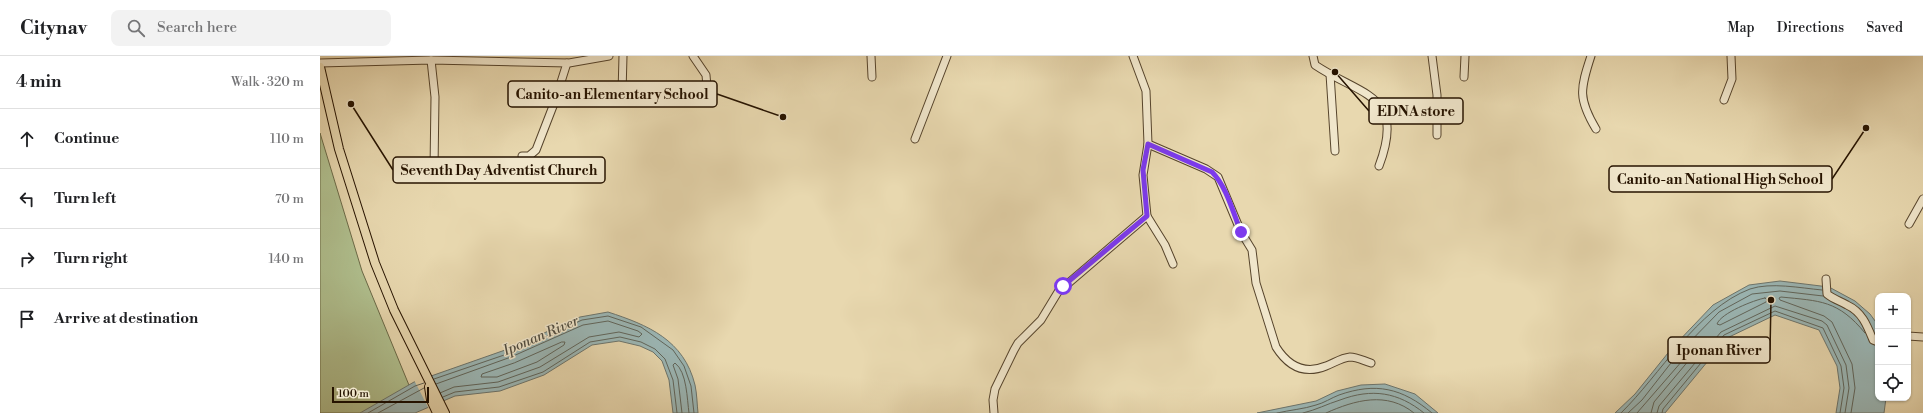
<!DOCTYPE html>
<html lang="en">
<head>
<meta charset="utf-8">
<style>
	body { margin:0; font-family:"Libre Bodoni",serif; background:#f2f2f2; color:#202124 }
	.controls { position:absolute; right:12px; bottom:12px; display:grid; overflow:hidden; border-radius:8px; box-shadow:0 1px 3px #0004 }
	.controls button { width:36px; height:36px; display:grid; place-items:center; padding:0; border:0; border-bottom:1px solid #e0e0e0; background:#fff; color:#202124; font:20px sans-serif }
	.scale { position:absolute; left:12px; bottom:10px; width:97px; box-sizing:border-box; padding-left:4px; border:2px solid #261300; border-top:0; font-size:11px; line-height:14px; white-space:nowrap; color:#261300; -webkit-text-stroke:3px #f0e6cb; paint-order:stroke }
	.stop { position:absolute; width:12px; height:12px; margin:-9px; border:3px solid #7c3aed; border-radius:50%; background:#fff }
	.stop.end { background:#7c3aed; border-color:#fff; box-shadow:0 1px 4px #0008 }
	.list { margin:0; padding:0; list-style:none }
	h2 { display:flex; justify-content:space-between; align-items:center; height:52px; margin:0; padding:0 16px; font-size:17px }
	h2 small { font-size:13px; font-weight:400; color:#757577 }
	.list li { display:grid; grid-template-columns:26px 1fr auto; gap:12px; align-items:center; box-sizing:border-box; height:60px; padding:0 16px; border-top:1px solid #e0e0e0 }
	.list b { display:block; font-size:15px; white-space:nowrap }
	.list em { font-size:13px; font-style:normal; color:#757577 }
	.icon { flex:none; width:22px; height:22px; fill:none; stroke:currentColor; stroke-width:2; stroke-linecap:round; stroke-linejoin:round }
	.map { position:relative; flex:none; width:1603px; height:357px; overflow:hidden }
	header { display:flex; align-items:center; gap:24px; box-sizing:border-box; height:56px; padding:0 20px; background:#fff; border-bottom:1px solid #e0e0e0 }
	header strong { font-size:19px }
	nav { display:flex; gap:22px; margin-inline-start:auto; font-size:14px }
	.search { width:280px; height:36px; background:#f2f2f2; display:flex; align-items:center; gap:10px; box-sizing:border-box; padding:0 14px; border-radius:8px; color:#757577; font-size:15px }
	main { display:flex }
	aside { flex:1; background:#fff }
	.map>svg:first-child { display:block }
</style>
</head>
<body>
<header>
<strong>Citynav</strong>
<div class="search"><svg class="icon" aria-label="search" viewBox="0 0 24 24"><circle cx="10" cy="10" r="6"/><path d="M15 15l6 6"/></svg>Search here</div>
<nav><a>Map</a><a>Directions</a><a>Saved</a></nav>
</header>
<main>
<aside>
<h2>4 min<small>Walk · 320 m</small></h2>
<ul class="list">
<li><svg class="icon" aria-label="ahead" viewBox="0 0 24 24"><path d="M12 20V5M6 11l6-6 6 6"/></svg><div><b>Continue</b></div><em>110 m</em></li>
<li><svg class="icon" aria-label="left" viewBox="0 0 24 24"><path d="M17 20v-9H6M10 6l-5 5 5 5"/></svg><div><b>Turn left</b></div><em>70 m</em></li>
<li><svg class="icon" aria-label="right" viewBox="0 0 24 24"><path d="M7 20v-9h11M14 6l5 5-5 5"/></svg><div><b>Turn right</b></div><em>140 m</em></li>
<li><svg class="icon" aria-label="arrive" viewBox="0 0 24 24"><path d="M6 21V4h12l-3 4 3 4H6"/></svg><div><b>Arrive at destination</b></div></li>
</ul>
</aside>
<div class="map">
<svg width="1603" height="357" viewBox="0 0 1603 357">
	<rect width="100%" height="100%" fill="#e8d8af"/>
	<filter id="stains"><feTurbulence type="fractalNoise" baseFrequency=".005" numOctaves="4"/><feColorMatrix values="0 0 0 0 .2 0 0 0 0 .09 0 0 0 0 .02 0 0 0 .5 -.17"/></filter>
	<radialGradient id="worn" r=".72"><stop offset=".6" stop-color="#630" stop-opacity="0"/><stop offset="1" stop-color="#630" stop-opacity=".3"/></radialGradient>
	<path fill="#b0c08f" stroke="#6b6a48" d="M0,77L42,215L91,334L56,357H0Z"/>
	<g fill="#9bb7b6" stroke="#6c756d">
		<path d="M1460,225L1509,231L1535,245L1550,258L1558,269V342H1566L1564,357H1516L1520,332L1517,310L1499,274L1455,259L1407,282L1345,357H1295L1315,338L1352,292L1393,249L1429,229Z"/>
		<path d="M288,256C328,269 364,284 375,329C377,338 377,348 378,357H353L349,324L342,305L333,296L320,290L299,285L272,289L224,319L180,335L135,340L95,357H40L94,326L188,293L260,261Z"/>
		<path d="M1065,328L1095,338L1118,357H937L996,345L1017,335L1041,329Z"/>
	</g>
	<path fill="#e8d8af" d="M109,319L124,347L109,353L94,324Z"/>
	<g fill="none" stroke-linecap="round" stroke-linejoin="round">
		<g stroke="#60655b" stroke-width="1">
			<path d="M1445,242L1447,244L1446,246L1400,269L1397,268C1401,257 1434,244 1445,242Z"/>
			<path d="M242,286H245L244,289L217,306L177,321H161L162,318L194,307Z"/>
			<path d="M114,323L190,297L262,264L288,260L321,271L353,294L364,310L371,330L374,357"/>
			<path d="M116,328L191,301L263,269L288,265L318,275L322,278L319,281L299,276L269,281L220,311L178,326L134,331L120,337"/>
			<path d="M123,341L135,336L179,331L223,316L270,286L300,281L321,286L335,293L345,303L353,324L357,357"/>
			<path d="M48,357L95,330L104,327"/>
			<path d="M58,357L104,332"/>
			<path d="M362,357L358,323L353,309L355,307C367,316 367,343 369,357"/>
			<path d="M957,357C970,354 984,353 996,349C1004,347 1011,342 1019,339C1056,326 1082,332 1112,357"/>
			<path d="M983,357C996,354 1007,348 1020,344C1052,332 1078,336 1104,357"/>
			<path d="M1006,357C1035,344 1067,335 1094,357"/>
			<path d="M1301,357C1340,319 1377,253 1430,233C1451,226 1480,232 1502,234"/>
			<path d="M1308,357L1322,344L1358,298L1399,256L1432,238L1460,235L1503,240"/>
			<path d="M1317,357L1382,282H1385V285L1334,346L1331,357"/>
			<path d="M1337,357L1339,350L1401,276L1455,250L1502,265L1507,269L1526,309L1529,332L1525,357"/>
			<path d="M1342,357L1343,353L1404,279L1455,255L1503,272L1521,310L1524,332L1520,357"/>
			<path d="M1531,357L1535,332L1532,308L1512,266L1504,260L1460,244L1459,242L1461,241C1500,245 1518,244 1545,277"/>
		</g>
		<g stroke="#56442c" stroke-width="9">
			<g id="minor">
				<path d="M373,0L386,19L388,43"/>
				<path d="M551,0L552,21"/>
				<path d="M993,0L995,9C1043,41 1086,38 1059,110"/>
				<path d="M1112,0L1117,39V79"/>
				<path d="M1271,0C1260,33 1258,43 1276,73"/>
				<path d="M111,4L115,41L114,113"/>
				<path d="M0,7L111,4L249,7L289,0"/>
				<path d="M1010,18L1015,95"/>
				<path d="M1144,21L1145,0"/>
				<path d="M302,37L303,0"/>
				<path d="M1404,44L1412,23L1411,0"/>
				<path d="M595,83L627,0"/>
				<path d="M828,88L886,113L898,121L921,176L932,194L936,227L956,291C968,310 984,319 1006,310C1014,307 1021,302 1030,301C1037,301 1044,305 1051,307"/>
				<path d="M202,100H209L216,94L235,45L247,7"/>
				<path d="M827,160L845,189L853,208"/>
				<path d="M1589,168L1603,143"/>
				<path d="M1506,223L1507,238C1513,243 1520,245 1527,249C1542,256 1547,269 1553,284L1558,286"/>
				<path d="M1588,280L1603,281"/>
				<path d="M674,357L673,344L675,333L694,294L698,287L721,264L738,236L827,160L823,119L828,88L826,35L813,0"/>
			</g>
		</g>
		<g stroke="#261300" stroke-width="10">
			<g id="major">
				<path d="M0,11L19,93L55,207L74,254L125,357"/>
				<path d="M109,331L111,344L117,357"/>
			</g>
		</g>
		<use href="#minor" stroke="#f0e6cb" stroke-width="7"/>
		<use href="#major" stroke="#e8d8af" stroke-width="8"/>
	</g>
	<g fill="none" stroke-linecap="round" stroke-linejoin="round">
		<path stroke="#7c3aed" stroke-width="5" d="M743,230L827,160L823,114L828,88L892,116C907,131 913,157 921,176"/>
	</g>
	<g text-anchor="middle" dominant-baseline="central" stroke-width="3" stroke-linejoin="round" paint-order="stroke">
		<g font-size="14" font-style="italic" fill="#4f4c40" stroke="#f0e6cb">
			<text transform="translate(221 280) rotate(-23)">Iponan River</text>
		</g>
	</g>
	<path fill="none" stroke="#261300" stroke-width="1.5" d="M463 61L397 38M1015 16L1049 55M31 48L73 114M1546 72L1512 123M1451 244L1450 294"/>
	<g fill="#261300" stroke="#f0e6cb" stroke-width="1.5">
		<circle cx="463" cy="61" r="4"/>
		<circle cx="1015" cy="16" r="4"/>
		<circle cx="31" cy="48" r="4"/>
		<circle cx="1546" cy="72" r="4"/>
		<circle cx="1451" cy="244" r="4"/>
	</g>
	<g fill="#f0e6cb" stroke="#261300" stroke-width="1.5">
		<rect x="188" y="25" width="209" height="26" rx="4"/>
		<rect x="1049" y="42" width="94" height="26" rx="4"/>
		<rect x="73" y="101" width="212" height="26" rx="4"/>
		<rect x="1289" y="110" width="223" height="26" rx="4"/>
		<rect x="1348" y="281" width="102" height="26" rx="4"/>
	</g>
	<g font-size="14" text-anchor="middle" font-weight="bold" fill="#261300">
		<text x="292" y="43">Canito-an Elementary School</text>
		<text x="1096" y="60">EDNA store</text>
		<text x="179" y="119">Seventh Day Adventist Church</text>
		<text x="1400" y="128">Canito-an National High School</text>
		<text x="1399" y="299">Iponan River</text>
	</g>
	<rect width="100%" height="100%" filter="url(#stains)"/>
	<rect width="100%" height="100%" fill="url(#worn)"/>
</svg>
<div class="controls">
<button>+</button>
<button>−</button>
<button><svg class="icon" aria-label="locate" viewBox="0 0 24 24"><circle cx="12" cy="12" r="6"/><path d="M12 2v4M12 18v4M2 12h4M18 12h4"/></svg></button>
</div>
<div class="scale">100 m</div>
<div class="stop" style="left:743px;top:230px"></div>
<div class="stop end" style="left:921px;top:176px"></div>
</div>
</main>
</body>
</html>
